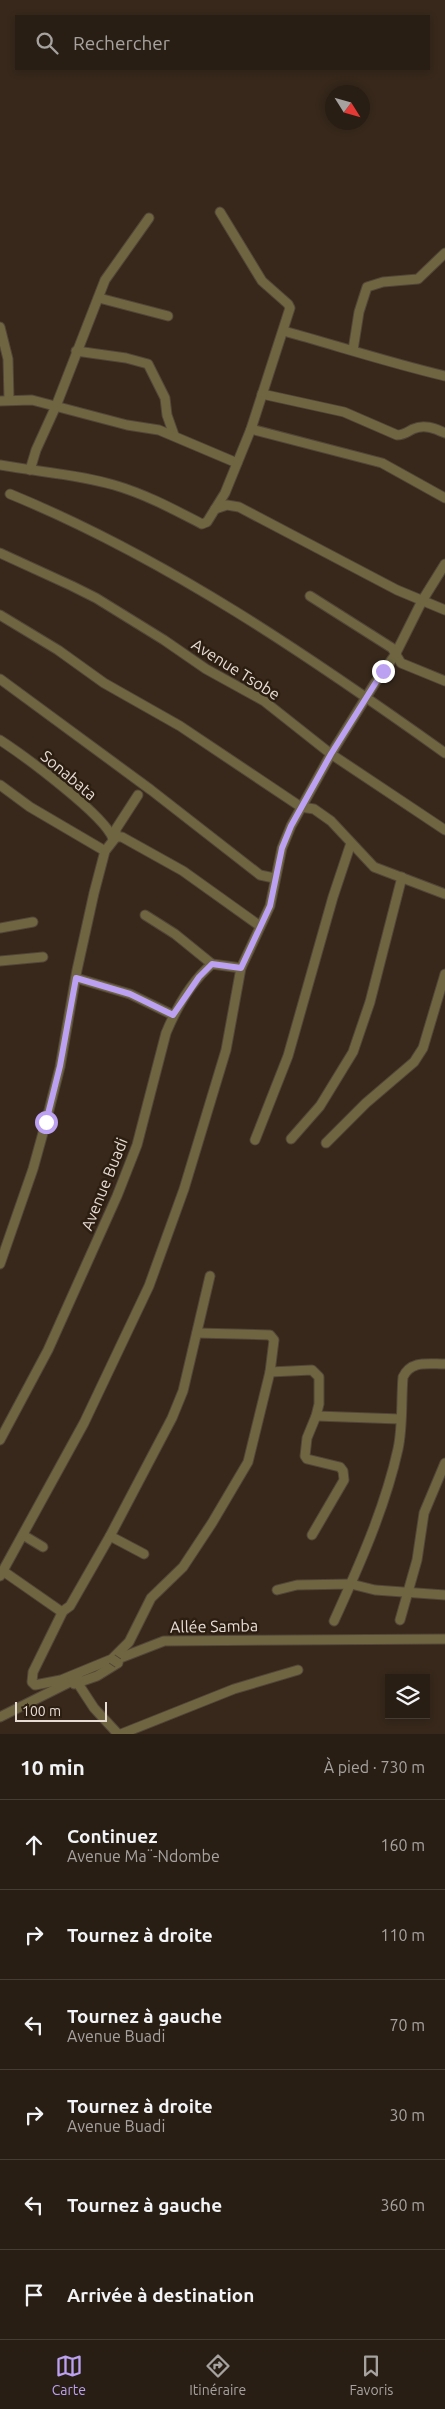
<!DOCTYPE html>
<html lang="fr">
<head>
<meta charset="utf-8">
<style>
	body { margin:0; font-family:Ubuntu,sans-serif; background:#352b22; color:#f1f3f6 }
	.controls { position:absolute; right:15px; bottom:15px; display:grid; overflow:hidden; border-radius:0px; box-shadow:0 2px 8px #0003 }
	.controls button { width:45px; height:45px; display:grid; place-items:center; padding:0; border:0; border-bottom:1px solid #453c34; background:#291e14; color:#f1f3f6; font:25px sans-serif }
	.compass { position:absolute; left:325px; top:85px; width:45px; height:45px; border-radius:50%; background:#291e14; box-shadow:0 2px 8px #0003; rotate:127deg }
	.scale { position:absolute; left:15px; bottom:12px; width:92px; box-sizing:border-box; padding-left:5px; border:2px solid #e7ddd4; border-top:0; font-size:14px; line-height:18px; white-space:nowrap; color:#e7ddd4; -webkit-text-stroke:4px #2d1e12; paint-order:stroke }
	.stop { position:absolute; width:15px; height:15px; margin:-11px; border:4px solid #bca0f2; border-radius:50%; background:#fff }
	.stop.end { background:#bca0f2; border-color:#fff; box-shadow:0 1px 5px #0008 }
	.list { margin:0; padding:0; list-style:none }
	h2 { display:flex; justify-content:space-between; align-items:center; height:65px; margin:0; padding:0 20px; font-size:21px }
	h2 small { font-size:16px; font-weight:400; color:#a5a2a0 }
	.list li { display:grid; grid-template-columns:32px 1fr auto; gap:15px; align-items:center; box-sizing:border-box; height:90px; padding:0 20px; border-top:1px solid #453c34 }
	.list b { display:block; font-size:19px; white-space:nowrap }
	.list p { margin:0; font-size:16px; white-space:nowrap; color:#a5a2a0 }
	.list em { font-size:16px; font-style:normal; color:#a5a2a0 }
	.icon { flex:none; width:28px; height:28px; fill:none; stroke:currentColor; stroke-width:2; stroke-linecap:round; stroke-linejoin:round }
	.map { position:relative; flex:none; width:445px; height:1734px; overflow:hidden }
	.search { position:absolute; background:#291e14; box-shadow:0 2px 8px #0003; left:15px; right:15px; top:15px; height:55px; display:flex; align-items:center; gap:12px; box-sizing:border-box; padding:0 18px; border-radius:0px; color:#a5a2a0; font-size:19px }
	.sheet { height:605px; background:#291e14 }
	nav { display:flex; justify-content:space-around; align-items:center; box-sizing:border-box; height:70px; border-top:1px solid #453c34; background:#291e14; font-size:14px; color:#a5a2a0 }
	nav a { display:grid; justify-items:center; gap:2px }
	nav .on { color:#bca0f2 }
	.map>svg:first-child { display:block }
</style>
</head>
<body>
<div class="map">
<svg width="445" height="1734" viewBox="0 0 445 1734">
	<rect width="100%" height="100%" fill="#37281b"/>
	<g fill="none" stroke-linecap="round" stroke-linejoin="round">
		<g stroke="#534539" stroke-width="11">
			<g id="minor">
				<path d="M99,298L168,316"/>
				<path d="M0,327L8,359L9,399"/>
				<path d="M284,331C338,346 390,363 445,376"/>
				<path d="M353,350L359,312L367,287L383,282L418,279L445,253"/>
				<path d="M76,351L126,358L148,364L165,398L167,415L174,435"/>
				<path d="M262,394L344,412L397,435C404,435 407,432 413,429C424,424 434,428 445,433"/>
				<path d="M0,401L32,400L127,425L159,430L237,463"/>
				<path d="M251,429L382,463L445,498"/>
				<path d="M0,465C38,472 77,474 114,485C145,494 173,509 202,524L207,522L225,493L251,429L290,308L288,304L262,281L220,212"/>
				<path d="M30,470L36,450L56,406L105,280L149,218"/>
				<path d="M10,494C166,558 309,656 445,753"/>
				<path d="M215,509L227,505L239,507L397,590L445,610"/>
				<path d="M0,553L72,586L96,598L164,640L206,669L264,701L331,754L445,830"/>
				<path d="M310,596L392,648L401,663L445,681"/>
				<path d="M0,615L58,650L104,683L180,726L301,807L314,809L331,821L374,867L445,894"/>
				<path d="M0,679L151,790L260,875L274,878"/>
				<path d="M0,740C23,755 106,816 113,839"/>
				<path d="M0,785L30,807L105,851"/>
				<path d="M116,837V829L138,795"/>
				<path d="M145,915L175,934L212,964"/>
				<path d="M0,928L33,922"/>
				<path d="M0,961L43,957"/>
				<path d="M76,978L130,994L173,1015"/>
				<path d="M291,1139L320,1106L353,1052L370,1002L402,877"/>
				<path d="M255,1140L288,1056L333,897L351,843"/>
				<path d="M326,1143L366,1103L414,1062L423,1048L445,974"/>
				<path d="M0,1264L33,1169L46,1122L60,1067L77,970L94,893L105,851L116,837H122L183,871L260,926"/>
				<path d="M270,1372L312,1370L319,1377V1404L316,1416L307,1438L305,1456L307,1459L340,1467L343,1471L344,1480L312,1535"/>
				<path d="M316,1416L400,1419"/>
				<path d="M0,1440L48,1350L117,1196L137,1145L166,1033C176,1009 192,981 212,964L241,968"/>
				<path d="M23,1535L43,1547"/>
				<path d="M110,1536L144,1554"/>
				<path d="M3,1571L59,1610L63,1611L70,1606L110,1536L172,1418L183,1391L210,1276"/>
				<path d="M0,1576L84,1423L149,1286L184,1189L226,1050L241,968L270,906L282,848L291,826L331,754L375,683L395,655L422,601L445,564"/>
				<path d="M277,1590L297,1585L351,1584L375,1590L445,1595"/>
				<path d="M63,1611L33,1672L32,1682L35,1685L61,1680L112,1659L129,1642L151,1598L183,1567L212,1523L248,1462L270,1372L274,1340L270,1335L197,1333"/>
				<path d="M400,1620L417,1560L424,1513L445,1463"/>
				<path d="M334,1621C359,1566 385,1508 398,1449C403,1426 401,1401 403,1377C411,1360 428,1364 445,1364"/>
				<path d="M115,1660L164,1641L445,1639"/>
				<path d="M77,1682L94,1708L118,1734"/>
				<path d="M74,1684L97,1676L118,1663"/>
				<path d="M0,1717L78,1678"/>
				<path d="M121,1734L234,1689L298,1670"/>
			</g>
		</g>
		<use href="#minor" stroke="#6f6641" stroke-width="9"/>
		<g stroke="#534539" stroke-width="11" stroke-linecap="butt">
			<path id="minor-bridge" d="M112,1659L118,1663"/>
		</g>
		<use href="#minor-bridge" stroke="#6f6641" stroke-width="9"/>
	</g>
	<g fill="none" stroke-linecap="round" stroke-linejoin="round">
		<path stroke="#bca0f2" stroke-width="6" d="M46,1122L60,1066L76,978L130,994L173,1015L199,977L212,964L241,968L270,906L282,848L291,826L331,754L383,671"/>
	</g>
	<g text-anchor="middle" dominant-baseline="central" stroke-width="5" stroke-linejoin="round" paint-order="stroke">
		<g font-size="16" fill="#e7ddd4" stroke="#2d1e12">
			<text transform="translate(236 669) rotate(32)">Avenue Tsobe</text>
			<text transform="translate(69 775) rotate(40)">Sonabata</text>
			<text transform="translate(104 1184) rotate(-68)">Avenue Buadi</text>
			<text transform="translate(214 1626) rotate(-1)">Allée Samba</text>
		</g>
	</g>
</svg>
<div class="controls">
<button><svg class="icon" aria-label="layers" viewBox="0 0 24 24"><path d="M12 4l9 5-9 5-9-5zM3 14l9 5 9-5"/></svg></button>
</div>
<svg class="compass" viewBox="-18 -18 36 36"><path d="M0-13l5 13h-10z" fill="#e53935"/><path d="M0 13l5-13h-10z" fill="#a5a2a0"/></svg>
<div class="scale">100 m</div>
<div class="stop" style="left:46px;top:1122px"></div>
<div class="stop end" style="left:383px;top:671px"></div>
<div class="search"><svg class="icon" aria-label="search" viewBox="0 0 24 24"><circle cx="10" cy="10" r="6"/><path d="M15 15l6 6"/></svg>Rechercher</div>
</div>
<section class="sheet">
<h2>10 min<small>À pied · 730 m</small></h2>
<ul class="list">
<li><svg class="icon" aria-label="ahead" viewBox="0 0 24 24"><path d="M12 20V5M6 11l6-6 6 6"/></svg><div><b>Continuez</b><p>Avenue Ma¨-Ndombe</p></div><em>160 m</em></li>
<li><svg class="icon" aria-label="right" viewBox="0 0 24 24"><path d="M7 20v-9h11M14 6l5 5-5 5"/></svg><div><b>Tournez à droite</b></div><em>110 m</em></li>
<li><svg class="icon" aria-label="left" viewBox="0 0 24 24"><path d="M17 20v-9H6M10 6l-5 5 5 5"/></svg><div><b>Tournez à gauche</b><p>Avenue Buadi</p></div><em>70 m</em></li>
<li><svg class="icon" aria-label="right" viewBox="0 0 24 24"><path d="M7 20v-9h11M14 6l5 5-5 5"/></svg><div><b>Tournez à droite</b><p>Avenue Buadi</p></div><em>30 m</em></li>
<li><svg class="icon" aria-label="left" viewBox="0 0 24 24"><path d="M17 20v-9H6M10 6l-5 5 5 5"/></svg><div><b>Tournez à gauche</b></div><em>360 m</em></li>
<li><svg class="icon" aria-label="arrive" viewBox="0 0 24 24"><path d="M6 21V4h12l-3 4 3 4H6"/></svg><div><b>Arrivée à destination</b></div></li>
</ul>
</section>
<nav>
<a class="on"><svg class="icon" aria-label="map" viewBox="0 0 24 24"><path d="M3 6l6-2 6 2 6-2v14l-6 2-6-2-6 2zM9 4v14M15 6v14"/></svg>Carte</a>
<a><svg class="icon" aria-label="directions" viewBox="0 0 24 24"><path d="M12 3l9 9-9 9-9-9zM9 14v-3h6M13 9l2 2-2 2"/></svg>Itinéraire</a>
<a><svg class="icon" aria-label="saved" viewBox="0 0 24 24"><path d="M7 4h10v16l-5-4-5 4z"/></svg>Favoris</a>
</nav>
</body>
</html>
